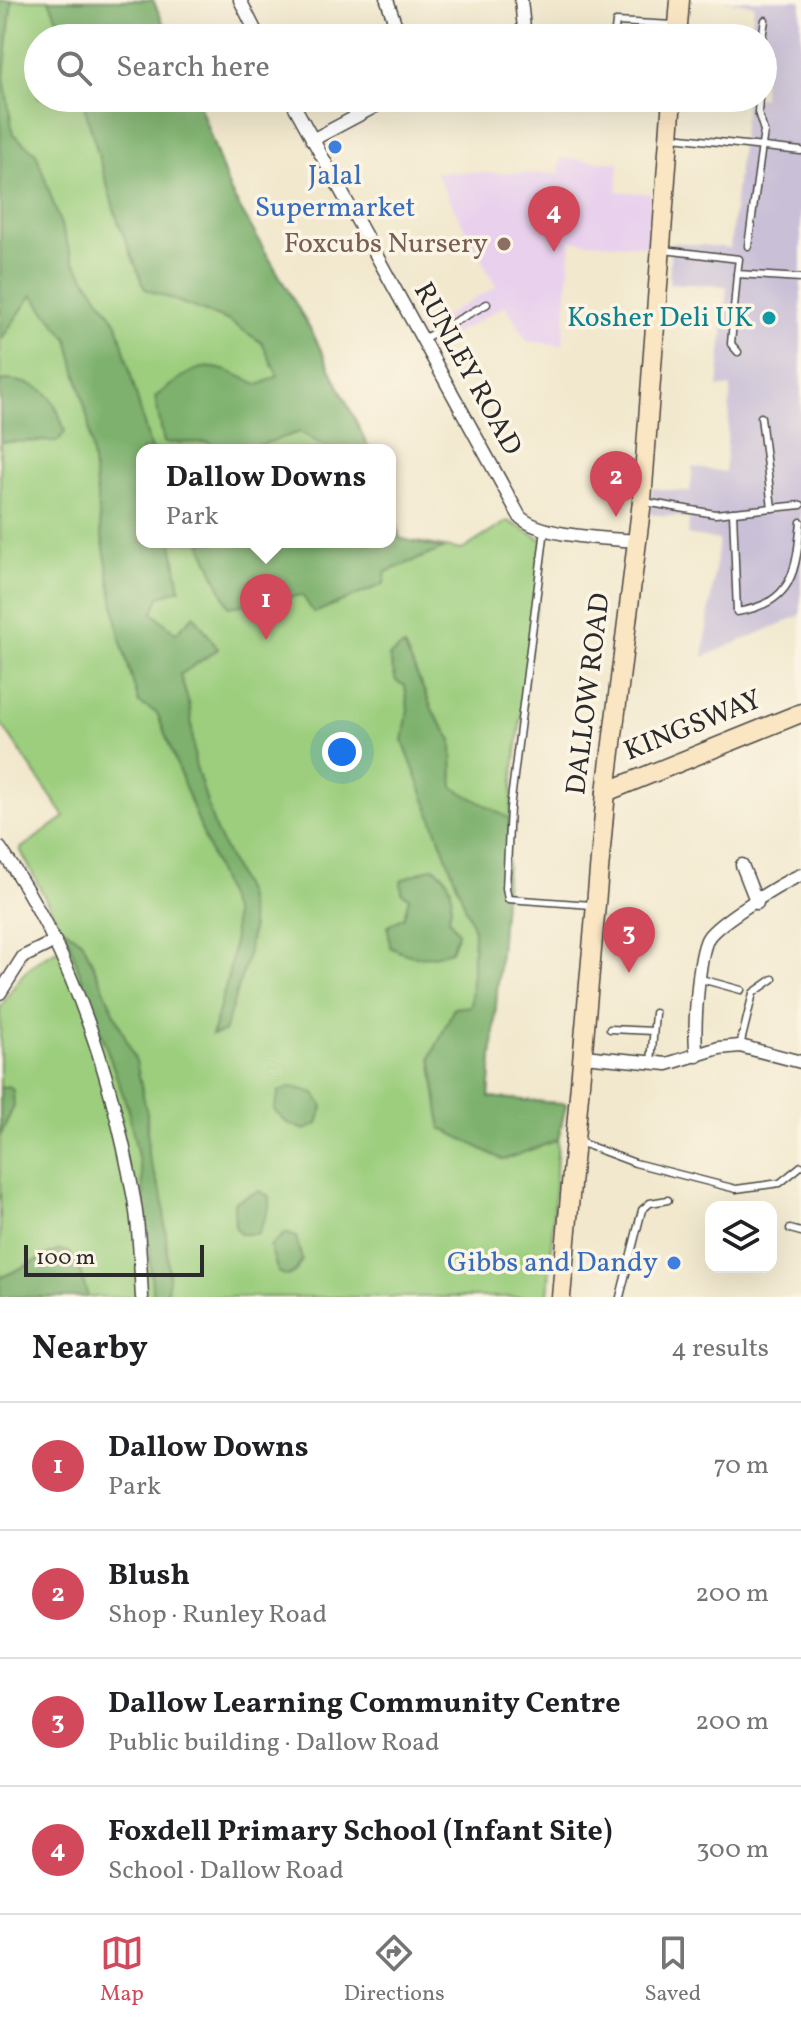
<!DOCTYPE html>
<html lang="en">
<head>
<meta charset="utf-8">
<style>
	body { margin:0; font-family:Vollkorn,serif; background:#f6f6f6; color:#202124 }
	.controls { position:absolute; right:24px; bottom:24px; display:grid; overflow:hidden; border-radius:16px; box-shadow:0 8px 32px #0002 }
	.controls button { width:72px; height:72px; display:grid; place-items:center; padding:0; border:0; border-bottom:2px solid #e0e0e0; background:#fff; color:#202124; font:40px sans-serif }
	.scale { position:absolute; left:24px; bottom:20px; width:180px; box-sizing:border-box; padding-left:8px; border:4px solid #2b2b2b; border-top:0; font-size:22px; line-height:28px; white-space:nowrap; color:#2b2b2b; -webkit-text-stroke:6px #fcf5e5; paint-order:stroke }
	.you { position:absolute; left:342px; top:752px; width:28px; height:28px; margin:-20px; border:6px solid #fff; border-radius:50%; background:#1a73e8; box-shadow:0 0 0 12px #1a73e833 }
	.badge { display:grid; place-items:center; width:52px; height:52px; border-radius:50%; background:#d1495b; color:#fff; font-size:26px; font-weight:700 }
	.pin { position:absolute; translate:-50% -66px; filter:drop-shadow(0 2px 4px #0008) }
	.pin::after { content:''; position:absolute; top:42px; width:28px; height:24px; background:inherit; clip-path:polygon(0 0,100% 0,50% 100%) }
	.popup { position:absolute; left:136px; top:444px; width:260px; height:104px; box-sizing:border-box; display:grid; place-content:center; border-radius:16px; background:#fff; filter:drop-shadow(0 2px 6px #0005); font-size:26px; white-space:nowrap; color:#757577 }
	.popup b { font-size:30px; color:#202124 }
	.popup::after { content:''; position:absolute; left:50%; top:100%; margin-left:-16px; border:16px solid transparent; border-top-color:#fff }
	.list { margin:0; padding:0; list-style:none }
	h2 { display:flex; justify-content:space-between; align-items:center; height:104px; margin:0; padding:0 32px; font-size:34px }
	h2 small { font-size:26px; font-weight:400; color:#757577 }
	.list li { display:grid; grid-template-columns:52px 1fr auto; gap:24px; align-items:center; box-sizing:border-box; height:128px; padding:0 32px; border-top:2px solid #e0e0e0 }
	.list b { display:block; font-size:30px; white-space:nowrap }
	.list p { margin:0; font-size:26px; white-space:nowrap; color:#757577 }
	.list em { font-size:26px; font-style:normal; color:#757577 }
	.icon { flex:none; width:44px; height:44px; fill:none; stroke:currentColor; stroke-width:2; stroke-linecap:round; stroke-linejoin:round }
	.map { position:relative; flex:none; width:801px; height:1297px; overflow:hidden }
	.search { position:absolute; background:#fff; box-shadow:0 8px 32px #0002; left:24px; right:24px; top:24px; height:88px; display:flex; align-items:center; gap:20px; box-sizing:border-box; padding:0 28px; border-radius:44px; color:#757577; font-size:30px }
	.sheet { height:616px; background:#fff }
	nav { display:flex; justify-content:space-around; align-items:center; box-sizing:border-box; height:112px; border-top:2px solid #e0e0e0; background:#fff; font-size:22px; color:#757577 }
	nav a { display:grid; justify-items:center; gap:4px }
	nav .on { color:#d1495b }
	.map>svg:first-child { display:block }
</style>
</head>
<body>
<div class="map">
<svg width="801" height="1297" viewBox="0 0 801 1297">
	<rect width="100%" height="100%" fill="#fcf5e5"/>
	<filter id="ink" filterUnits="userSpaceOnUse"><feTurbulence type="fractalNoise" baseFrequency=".0125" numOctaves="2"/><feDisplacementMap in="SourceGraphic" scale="16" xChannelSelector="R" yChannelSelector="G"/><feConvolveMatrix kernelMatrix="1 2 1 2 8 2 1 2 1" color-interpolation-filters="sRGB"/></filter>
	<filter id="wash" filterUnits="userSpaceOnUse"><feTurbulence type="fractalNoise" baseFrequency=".006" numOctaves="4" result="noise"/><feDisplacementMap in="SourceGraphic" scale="32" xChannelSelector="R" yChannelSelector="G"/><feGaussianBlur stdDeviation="1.8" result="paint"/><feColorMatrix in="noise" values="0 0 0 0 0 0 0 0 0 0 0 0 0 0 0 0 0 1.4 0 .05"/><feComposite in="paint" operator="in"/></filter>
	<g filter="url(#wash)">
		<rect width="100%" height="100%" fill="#f1e8cd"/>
		<path fill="#e9d1ed" d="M560,158L619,163L617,191L651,194L647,246L571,241L563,345L527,341L506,305L435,345L425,327L496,287L435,172L559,174Z"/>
		<path fill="#c9bfd7" d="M723,0H801V615L703,657L719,540L688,535L689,518L650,514L652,488L690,492L693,467L725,472L731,386L718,388L727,286L669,283L671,242L730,248L746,98H763V38H751L754,5Z"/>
		<path fill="#9cce7e" stroke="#647c54" stroke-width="2" d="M0,0H153L170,38H38V98H197L230,191L312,332L370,450H142V542H390V491L400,539L462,550L508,521L545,541L514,769L489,1097L566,1104L558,1140L548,1297H0V1008C21,973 30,961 69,945L20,849L65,817L0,722Z"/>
		<g fill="#7db16d" stroke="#546e4c" stroke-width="2">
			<path d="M0,0H12L4,77L13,134L36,153L73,260L117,323L151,450H142V542H172L180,589L159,597L153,613L176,633L194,615L218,649L180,675L190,707L195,763L215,829L246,894L252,929L247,959L224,1032L212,1035C223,994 238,955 233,913L157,713L139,703L120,638L101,531L88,420L68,339L32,295L0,341Z"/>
			<path d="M49,0H153L170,38H65Z"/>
			<path d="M82,98H197L230,191L312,332L370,450H331L300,432L245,450H215L209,442L164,443L155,397C202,361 204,359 259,385L278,376L262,343L229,321L145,289L117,219Z"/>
			<path d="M7,380C47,384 54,396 65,432L58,441L0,442V382Z"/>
			<path d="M390,491L399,538L443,549L386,572L384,584L314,613L302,595L229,607L201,545L206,542H390Z"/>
			<path d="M404,646L434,713L452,740L453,787L510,819L489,1097L566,1104L558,1140L503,1160L441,1128L431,1057L454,1008L471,1006L474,930L403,741L408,710L405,686L396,681L389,656Z"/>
			<path d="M433,867C455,879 453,897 449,919L458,932L451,951C427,959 412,959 390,947L388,926L404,917L409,897L402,893L401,880Z"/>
			<path d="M64,928L83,942L136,1061L147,1114L148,1156L163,1198L169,1278L166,1297H153L142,1176L128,1109Z"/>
			<path d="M8,1086L13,1090L14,1106L0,1136V1088Z"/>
			<path d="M293,1087L315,1093L323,1107L318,1124L305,1130L287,1123L274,1110L279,1091Z"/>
			<path d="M259,1191L269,1196V1207L258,1234H240L235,1226L234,1202Z"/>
			<path d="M286,1233L296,1237L302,1260L295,1272L287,1276L278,1272L270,1246Z"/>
			<path d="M59,1250L69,1252L79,1268L88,1297H0V1278Z"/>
		</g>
	</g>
	<g filter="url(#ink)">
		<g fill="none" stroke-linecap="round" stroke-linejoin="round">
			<g stroke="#494743" stroke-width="9">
				<g id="lane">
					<path d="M614,38L616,22L674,25"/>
					<path d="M762,38L765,20"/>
					<path d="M673,137L801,151"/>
					<path d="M748,246L764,131L758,112L759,98"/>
					<path d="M664,250L739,259L737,274L801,278"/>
					<path d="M737,274L731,344L738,352"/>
					<path d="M423,339L487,304"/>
					<path d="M761,417L772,508"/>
					<path d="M645,502L715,514L801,505"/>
					<path d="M733,512L737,612C793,603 796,572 801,522"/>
					<path d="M545,529L510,808L506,888L508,899L592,905"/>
					<path d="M701,979L741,990"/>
					<path d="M610,1029L653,1031"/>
					<path d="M740,1046L753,993L773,979"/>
					<path d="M651,1063L655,1013"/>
					<path d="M579,1142L635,1163L736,1189L780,1183L801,1166"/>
					<path d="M790,1229L801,1232"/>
					<path d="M620,1297L642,1210L650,1203L668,1200"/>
				</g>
			</g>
			<g stroke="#494743" stroke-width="15">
				<g id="street">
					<path d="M240,0L259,38"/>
					<path d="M387,0L400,38"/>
					<path d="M521,0L525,38"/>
					<path d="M290,98L520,517C542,537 605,538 635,541"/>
					<path d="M312,140L391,98"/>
					<path d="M0,848C72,951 112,1076 134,1199C140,1231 140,1265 142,1297"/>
					<path d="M742,865L757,903"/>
					<path d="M0,993L23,957L55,941"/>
					<path d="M583,1056L667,1064L719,1048L740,1046L801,1062"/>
					<path d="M697,1056C693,1034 698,956 708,938C717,923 783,882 801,875"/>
				</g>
			</g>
			<g stroke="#494743" stroke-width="21">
				<g id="secondary">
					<path d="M677,38L680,0"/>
					<path d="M606,792L801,713"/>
					<path d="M561,1297L606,792L642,501L672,98"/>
				</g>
			</g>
			<use href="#lane" stroke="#fff" stroke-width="6"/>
			<use href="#street" stroke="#fff" stroke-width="12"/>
			<use href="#secondary" stroke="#fbe6c4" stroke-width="18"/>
		</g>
	</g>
	<g fill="#3f7fe0" stroke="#fcf5e5" stroke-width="3">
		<circle cx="335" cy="147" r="8"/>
		<circle cx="674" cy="1263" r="8"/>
	</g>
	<circle fill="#8d6e63" stroke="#fcf5e5" stroke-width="3" cx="504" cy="244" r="8"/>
	<circle fill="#0f9aa8" stroke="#fcf5e5" stroke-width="3" cx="769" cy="318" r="8"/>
	<g text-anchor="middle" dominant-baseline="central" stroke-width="7" stroke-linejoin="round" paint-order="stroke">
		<g font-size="28" fill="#366cbe" stroke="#fcf5e5">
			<text x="335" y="176">Jalal<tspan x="335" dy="32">Supermarket</tspan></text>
			<text x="658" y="1263" text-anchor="end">Gibbs and Dandy</text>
		</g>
		<g font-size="28" fill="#785e54" stroke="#fcf5e5" text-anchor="end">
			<text x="488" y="244">Foxcubs Nursery</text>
		</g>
		<g font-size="28" fill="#0d838f" stroke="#fcf5e5" text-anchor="end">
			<text x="753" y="318">Kosher Deli UK</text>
		</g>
		<g font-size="28" fill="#2b2b2b" stroke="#fcf5e5">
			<text transform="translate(467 369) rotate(61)">RUNLEY ROAD</text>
			<text transform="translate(589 694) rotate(-83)">DALLOW ROAD</text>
			<text transform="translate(693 726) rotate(-22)">KINGSWAY</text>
		</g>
	</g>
</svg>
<div class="controls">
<button><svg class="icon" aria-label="layers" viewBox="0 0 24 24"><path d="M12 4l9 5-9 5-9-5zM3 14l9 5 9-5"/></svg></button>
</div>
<div class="scale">100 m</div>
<div class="you"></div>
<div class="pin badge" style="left:266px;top:640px">1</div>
<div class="popup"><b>Dallow Downs</b>Park</div>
<div class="pin badge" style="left:616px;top:517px">2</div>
<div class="pin badge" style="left:629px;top:973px">3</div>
<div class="pin badge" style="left:554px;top:252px">4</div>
<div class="search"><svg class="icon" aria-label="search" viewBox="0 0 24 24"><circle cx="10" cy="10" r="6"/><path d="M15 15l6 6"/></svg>Search here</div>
</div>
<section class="sheet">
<h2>Nearby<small>4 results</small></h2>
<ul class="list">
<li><span class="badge">1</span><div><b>Dallow Downs</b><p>Park</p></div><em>70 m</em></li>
<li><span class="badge">2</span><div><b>Blush</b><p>Shop · Runley Road</p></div><em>200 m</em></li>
<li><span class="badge">3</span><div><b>Dallow Learning Community Centre</b><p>Public building · Dallow Road</p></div><em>200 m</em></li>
<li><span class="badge">4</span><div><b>Foxdell Primary School (Infant Site)</b><p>School · Dallow Road</p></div><em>300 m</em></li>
</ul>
</section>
<nav>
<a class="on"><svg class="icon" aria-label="map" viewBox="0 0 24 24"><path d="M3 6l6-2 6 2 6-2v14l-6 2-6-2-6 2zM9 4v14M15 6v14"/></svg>Map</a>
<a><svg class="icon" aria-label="directions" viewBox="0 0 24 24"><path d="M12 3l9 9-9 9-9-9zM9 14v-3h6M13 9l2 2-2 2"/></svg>Directions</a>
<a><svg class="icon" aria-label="saved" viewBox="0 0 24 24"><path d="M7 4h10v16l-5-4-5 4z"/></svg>Saved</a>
</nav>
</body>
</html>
